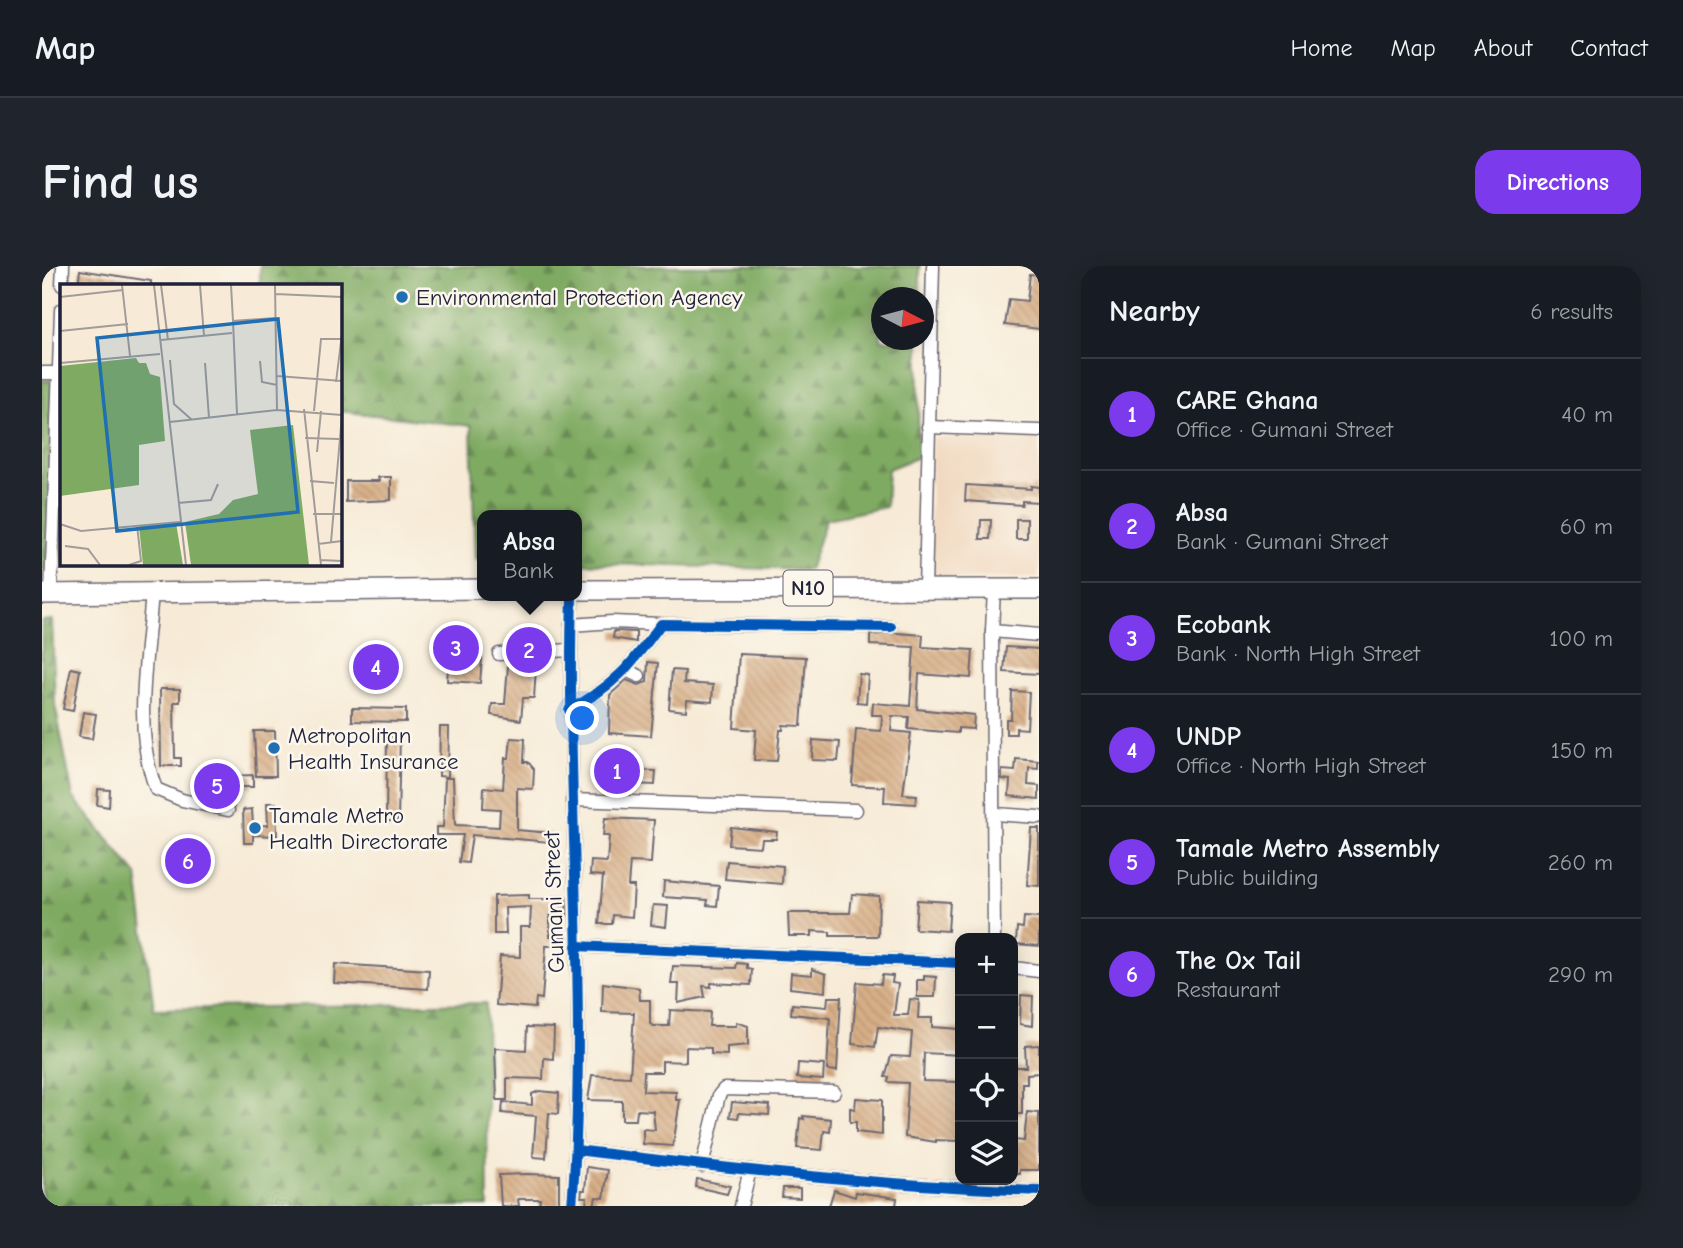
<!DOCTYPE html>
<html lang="en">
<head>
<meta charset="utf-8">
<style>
	body { margin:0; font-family:"Comic Neue",sans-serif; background:#20242c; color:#f1f3f6 }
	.controls { position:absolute; right:21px; bottom:21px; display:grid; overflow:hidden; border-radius:14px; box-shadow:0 4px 18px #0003 }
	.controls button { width:63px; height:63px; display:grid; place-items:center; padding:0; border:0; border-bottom:2px solid #363941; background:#171b24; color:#f1f3f6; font:35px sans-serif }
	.compass { position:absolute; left:829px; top:21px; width:63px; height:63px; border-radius:50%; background:#171b24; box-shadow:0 4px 18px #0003; rotate:96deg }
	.you { position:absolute; left:541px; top:453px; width:24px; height:24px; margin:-18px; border:5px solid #fff; border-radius:50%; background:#1a73e8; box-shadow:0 0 0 10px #1a73e833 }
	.badge { display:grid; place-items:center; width:46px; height:46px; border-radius:50%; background:#7c3aed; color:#fff; font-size:23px; font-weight:700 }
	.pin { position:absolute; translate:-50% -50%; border:4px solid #fff; box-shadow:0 2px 7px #0006 }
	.popup { position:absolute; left:435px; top:244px; width:105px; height:91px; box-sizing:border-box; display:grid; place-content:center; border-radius:14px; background:#171b24; filter:drop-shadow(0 2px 5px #0005); font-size:23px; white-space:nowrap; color:#9ea1a6 }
	.popup b { font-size:26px; color:#f1f3f6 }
	.popup::after { content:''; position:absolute; left:50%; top:100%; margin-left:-14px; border:14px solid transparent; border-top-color:#171b24 }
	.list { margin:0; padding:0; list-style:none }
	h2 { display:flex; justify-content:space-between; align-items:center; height:91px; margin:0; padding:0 28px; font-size:30px }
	h2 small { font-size:23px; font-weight:400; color:#9ea1a6 }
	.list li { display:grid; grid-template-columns:46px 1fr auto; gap:21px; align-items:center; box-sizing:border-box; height:112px; padding:0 28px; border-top:2px solid #363941 }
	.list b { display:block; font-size:26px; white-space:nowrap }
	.list p { margin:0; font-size:23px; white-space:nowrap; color:#9ea1a6 }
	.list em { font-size:23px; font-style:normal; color:#9ea1a6 }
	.icon { flex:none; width:38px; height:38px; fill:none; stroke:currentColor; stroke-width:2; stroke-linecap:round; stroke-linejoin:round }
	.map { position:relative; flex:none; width:997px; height:940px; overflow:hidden; border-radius:21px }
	header { display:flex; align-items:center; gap:42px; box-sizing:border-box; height:98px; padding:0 35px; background:#171b24; border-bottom:2px solid #363941 }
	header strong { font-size:33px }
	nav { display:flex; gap:38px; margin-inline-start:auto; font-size:24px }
	.intro { display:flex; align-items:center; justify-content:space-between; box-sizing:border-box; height:168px; padding:0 42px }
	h1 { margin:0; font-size:49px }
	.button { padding:18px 32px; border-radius:21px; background:#7c3aed; color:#fff; font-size:24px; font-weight:700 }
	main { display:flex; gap:42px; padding:0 42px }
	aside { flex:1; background:#171b24; border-radius:21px; box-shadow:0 4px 18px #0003 }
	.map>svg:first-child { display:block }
</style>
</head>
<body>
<header>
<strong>Map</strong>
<nav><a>Home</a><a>Map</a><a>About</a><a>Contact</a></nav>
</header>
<div class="intro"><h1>Find us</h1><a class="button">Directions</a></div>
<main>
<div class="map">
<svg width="997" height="940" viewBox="0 0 997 940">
	<defs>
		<pattern id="forest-firs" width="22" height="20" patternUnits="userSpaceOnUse" patternTransform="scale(1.75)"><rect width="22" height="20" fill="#7faa62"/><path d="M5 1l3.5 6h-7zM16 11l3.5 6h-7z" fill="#688a52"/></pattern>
		<pattern id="building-back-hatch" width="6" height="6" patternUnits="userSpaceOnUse" patternTransform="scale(1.75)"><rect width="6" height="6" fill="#d7ae86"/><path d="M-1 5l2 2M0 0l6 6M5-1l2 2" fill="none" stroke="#b89575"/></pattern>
	</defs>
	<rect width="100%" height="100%" fill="#fbf7ec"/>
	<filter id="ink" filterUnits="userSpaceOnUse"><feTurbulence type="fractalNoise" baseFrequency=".0143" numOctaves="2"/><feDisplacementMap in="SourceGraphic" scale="14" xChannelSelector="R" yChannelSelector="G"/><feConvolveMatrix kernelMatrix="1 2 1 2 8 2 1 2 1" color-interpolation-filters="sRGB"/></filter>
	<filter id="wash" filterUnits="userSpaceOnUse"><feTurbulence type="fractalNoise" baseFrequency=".00686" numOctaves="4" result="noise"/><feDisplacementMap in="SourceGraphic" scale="28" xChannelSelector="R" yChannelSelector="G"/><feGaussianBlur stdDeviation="1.57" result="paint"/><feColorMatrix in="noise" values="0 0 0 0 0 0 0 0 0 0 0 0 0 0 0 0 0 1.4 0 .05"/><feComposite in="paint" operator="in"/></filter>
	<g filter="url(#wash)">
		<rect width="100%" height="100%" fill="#f7ebd7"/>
		<path fill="#f0d6bc" d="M997,171V312L886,313L891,172Z"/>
		<g fill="url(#forest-firs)" stroke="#50664e" stroke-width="2">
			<path d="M218,0H878V31L839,32V74H877L876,191L846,203L844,241L784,253L767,304L534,297V249H440V294H433L429,160L298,145V19H218Z"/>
			<path d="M0,114H10L5,304L0,305Z"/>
			<path d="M10,354L13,439L31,531L95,609L112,743L444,737L446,940H0V355Z"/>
		</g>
		<g id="blocks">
			<g fill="url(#building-back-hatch)">
				<path d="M38,4L109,15V19H36Z"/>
				<path d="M988,8L997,9V63L963,59L967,33L985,35Z"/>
				<path d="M336,211H349V234L304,236V215H337Z"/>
				<path d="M924,219L989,223V220L997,221V236L980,235V239L923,235Z"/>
				<rect x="974" y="253" width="11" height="20"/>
				<path d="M939,254H949L948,273H938Z"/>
				<path d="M572,365L594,366V376L571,372Z"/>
				<path d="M855,367L881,369L880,381L931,384L929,412L877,408L875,443L932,449L931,463L916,462V467L866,463L867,451L850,450L849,465L869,467L861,528L875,529L874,538L842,536L843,521L810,519L814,463L839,465L840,449H830L831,437L868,440L872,381L828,379V369Z"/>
				<path d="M964,381L997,383V408L962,406Z"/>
				<path d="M413,387L440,392L438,417L405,415L407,390Z"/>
				<path d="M697,388L764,391L759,460L741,459V464H738L735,495L712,494L714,464L692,462Z"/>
				<path d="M321,389L343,390L342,399L320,398Z"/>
				<path d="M606,396L616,397L609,470L567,467L568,429L584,414L597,419L605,416Z"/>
				<path d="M466,399L494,401L492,432H481L479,454L449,449L450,438H463Z"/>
				<path d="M29,402L38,404L31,445L21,443Z"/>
				<path d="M630,404L643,405L642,417L671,419L670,436L645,434L644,445L627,443Z"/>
				<path d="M817,408L826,409L824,437L815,436Z"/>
				<path d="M118,423H138V436H132L133,492H139V500H119Z"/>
				<path d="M970,425L987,426L985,463L974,462V468H964V453H969Z"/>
				<path d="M310,442L364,443V456L310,455Z"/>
				<path d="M41,446L54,448L50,473L37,471Z"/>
				<path d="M398,461H407L406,511L397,510Z"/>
				<path d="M212,465H233L234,510H214Z"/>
				<path d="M345,470H358L356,555H344Z"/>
				<path d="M469,472L483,473L482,496H486L492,503L491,523L475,522V564L509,567L508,576L430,569L426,597L417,596L421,569H394V561H401L403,512H411L413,559L457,561L458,543L441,542L442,521L461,523L463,492H467Z"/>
				<path d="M771,474L798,476L796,495L770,494Z"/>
				<path d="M569,486L592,488L591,504L614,505L613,519L590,518L589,526L567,524Z"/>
				<path d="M974,493L996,495V503L987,502L986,519L997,520V533L967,530L968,514L960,513V504L973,505Z"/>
				<path d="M179,505H186V510L211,509V521H186L185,531L178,530Z"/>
				<path d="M56,523L68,524L67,541L55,539Z"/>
				<path d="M225,537H234L235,570L211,569V577H202L201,544L210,543L211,560L226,559Z"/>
				<path d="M563,552L612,554L609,597L588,596L586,620H592L590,651L571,649L570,658H557L561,610L548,609L549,595L565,596L567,570H561Z"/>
				<path d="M689,561L735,566L734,573H720L719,581L687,579Z"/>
				<path d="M989,562H997V620L985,619Z"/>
				<path d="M685,595L741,600L740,618L683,613Z"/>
				<path d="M622,615L677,620L675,640L665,639L666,634L621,631Z"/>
				<path d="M810,628L837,630L836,670H788V666L770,665V670H747L746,647H808Z"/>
				<path d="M487,629V633H511V630H524L525,649L508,650V670H524V679L504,680L500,733L494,732L493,742L454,739L458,690L478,691V661H488L489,641L463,642L464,668H452V630Z"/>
				<path d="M875,634L908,636L906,665L873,663Z"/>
				<path d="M611,639L626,640L624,661L609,659Z"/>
				<path d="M982,651L997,652V680L974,678L975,661L981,662Z"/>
				<path d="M695,697L705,698V702L710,703L709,719L669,717V721L661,720L663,731L636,737L637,718H629L631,700L694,702Z"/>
				<path d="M293,698L387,704L386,723L292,717Z"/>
				<path d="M770,703L784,708L783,726L748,722L749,707L770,709Z"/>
				<path d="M840,709L851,710L850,717L856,718L852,749H866L868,733L877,734L876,752H890V761L918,763V789L882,787L881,815L918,816L916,875L894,874V876L863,871L866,817L846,816L847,811H843L849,790L868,791L870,766L836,761L833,781L810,778L815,716L839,718Z"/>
				<path d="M882,710L894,711L893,731H875V714H882Z"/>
				<path d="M561,717L597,722L598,734H608V758L612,760H627L628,744L668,746L667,760H694V756L706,760V779L685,781V789L669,788V782L644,781V796L620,795V806H602L601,825L634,826V834H638L631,880L601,878V863L613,864L611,845L595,844L594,854H580V835L546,834L550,809L588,811L592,747L560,746Z"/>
				<path d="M979,729L991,730L990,760L978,758Z"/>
				<path d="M786,731H799L795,805L785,804L788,752L749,748L750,738L785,741Z"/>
				<path d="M485,761L512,762L511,793L502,792L501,813L465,812V834H455L453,782L484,784Z"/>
				<path d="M997,779V807L985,808V817H980V848H971V801H984L983,780Z"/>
				<path d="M756,797L782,799L781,814L755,812Z"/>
				<path d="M497,825L517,827L516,848L507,847L504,892L491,891L494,850L460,847L461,836L490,839V828Z"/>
				<path d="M814,832L840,834V869L814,866V856H808V842L813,843Z"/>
				<path d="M690,836L728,839L727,849L697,847L696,852L688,851Z"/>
				<path d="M985,846L997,847V904H978V908H971V874L982,875Z"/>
				<path d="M761,850L789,853L788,866L782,865L780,884L755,882L758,852L762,853Z"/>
				<path d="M545,901L566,904L562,932L554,931L552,940H544L545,931H539L540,924H543Z"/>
				<path d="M483,908L517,909V940H497L498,933H476L477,940H459L457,909Z"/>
				<path d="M655,913L688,920L685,928L654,921Z"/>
				<path d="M741,922H758V932L740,931Z"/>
				<path d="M792,924L813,931L814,926L855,932L854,940H787Z"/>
			</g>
		</g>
	</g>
	<g filter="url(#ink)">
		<use href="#blocks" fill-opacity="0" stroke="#6d6872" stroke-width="2"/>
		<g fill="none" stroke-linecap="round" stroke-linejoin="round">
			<g stroke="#6d6872" stroke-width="15">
				<g id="minor">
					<path d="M20,19L21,0"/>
					<path d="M0,107H17"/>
					<path d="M886,161L997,165"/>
					<path d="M883,324L891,0"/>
					<path d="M110,325C106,389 90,462 114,523L140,534L186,544"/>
					<path d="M9,327L19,44"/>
					<path d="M529,359L570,356L619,358"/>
					<path d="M950,365L997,369"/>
					<path d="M457,388L529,384"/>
					<path d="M584,404L597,410"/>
					<path d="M527,444C574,419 588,400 619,358L849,361"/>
					<path d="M530,534L814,544"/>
					<path d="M953,548L997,551"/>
					<path d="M952,672L950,365L952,323"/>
					<path d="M534,680L918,697"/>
					<path d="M971,702L997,705"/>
					<path d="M534,884C688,903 842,920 997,925"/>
					<path d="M660,900L677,829L682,823L792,826"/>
					<path d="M530,940C546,737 524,533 530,330"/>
					<path d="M699,940L708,904"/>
				</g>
			</g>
			<g stroke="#6d6872" stroke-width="22">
				<g id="highway">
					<path d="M534,324L997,323"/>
					<path d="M0,328L440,323"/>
				</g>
			</g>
			<use href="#minor" stroke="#fff" stroke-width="12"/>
			<use href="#highway" stroke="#fff" stroke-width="19"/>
			<g stroke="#fbf7ec" stroke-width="15">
				<g id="cycleway">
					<path d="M527,444C574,419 588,400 619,358L849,361"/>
					<path d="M534,680L918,697"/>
					<path d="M534,884C688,903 842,920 997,925"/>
					<path d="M530,940C546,737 524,533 530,330"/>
				</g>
			</g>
			<use href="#cycleway" stroke="#0057b8" stroke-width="10"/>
		</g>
	</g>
	<g fill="#1f6fb2" stroke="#fbf7ec" stroke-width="2.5">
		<circle cx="360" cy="31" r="7"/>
		<circle cx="232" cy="482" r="7"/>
		<circle cx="213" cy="562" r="7"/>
	</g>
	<g text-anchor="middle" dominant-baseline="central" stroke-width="5" stroke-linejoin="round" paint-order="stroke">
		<rect fill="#fbf7ec" stroke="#636270" stroke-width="2" x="741.5" y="304.5" width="49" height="35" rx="5"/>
		<g font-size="21" font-weight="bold" fill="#22223b">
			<text x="766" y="322">N10</text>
		</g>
		<g font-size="23" fill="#22223b" stroke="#fbf7ec" text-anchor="start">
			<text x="374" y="31">Environmental Protection Agency</text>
			<text x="246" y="469">Metropolitan<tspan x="246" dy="26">Health Insurance</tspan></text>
			<text x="227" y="549">Tamale Metro<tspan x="227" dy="26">Health Directorate</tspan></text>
		</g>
		<g font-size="23" fill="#22223b" stroke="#fbf7ec">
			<text transform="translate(512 636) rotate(-92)">Gumani Street</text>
		</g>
	</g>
	<g transform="translate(18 18)">
		<rect width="282" height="282" fill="#f7ebd7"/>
		<path d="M76,74L79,79H86L90,90L100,93L105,157L79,161V201L0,212V82ZM233,141L249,281H131L125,238L159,230L173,216L198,210L190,146ZM116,239L123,281H83L79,242Z" fill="#7faa62"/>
		<path fill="none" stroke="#a29b99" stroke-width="2" d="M62,1L70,72M94,1L126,281M101,1L108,56M140,1L144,52M171,1L173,37M215,1L217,126M216,10L282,13M0,13L63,6M0,47L68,40M101,56L172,49M110,76L114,120L132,136M200,77L202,98L217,101M0,79L100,70M145,79L149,134M217,92L282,97M276,98L282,50M244,125L261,281M254,127L261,55H282M177,130L173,37L215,34M110,138L217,126L282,131M245,154L279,155M257,168L261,127M250,197L274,199M118,219L151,216L158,200M253,230H282M0,240L21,247L120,238M271,258L282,131M258,260L282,257M5,262L28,265L40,281M260,276L282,277M69,281L81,277L77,241"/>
		<path fill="#1f6fb2" fill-opacity="0.15" stroke="#1f6fb2" stroke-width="3.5" d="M218,35L238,228L57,247L37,54Z"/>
		<rect width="282" height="282" fill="none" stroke="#22223b" stroke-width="3.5"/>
	</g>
</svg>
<div class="controls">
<button>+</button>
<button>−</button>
<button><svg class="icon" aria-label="locate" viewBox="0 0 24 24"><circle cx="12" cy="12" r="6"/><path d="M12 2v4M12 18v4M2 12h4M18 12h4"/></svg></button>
<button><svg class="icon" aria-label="layers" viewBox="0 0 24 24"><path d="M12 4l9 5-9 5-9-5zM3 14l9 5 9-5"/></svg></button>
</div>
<svg class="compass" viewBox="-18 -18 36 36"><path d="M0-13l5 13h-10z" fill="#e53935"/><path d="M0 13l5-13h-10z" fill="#9ea1a6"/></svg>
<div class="you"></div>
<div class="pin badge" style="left:575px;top:505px">1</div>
<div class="pin badge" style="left:487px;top:384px">2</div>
<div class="popup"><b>Absa</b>Bank</div>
<div class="pin badge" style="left:414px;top:382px">3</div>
<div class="pin badge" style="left:334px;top:401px">4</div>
<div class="pin badge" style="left:175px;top:520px">5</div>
<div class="pin badge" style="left:146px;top:595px">6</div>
</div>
<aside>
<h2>Nearby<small>6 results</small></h2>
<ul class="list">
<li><span class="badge">1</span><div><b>CARE Ghana</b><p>Office · Gumani Street</p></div><em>40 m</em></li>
<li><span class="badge">2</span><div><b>Absa</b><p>Bank · Gumani Street</p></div><em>60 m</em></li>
<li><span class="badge">3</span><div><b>Ecobank</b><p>Bank · North High Street</p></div><em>100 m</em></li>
<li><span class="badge">4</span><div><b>UNDP</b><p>Office · North High Street</p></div><em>150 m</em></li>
<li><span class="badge">5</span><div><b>Tamale Metro Assembly</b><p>Public building</p></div><em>260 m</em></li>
<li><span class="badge">6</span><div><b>The Ox Tail</b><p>Restaurant</p></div><em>290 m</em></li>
</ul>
</aside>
</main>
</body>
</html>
